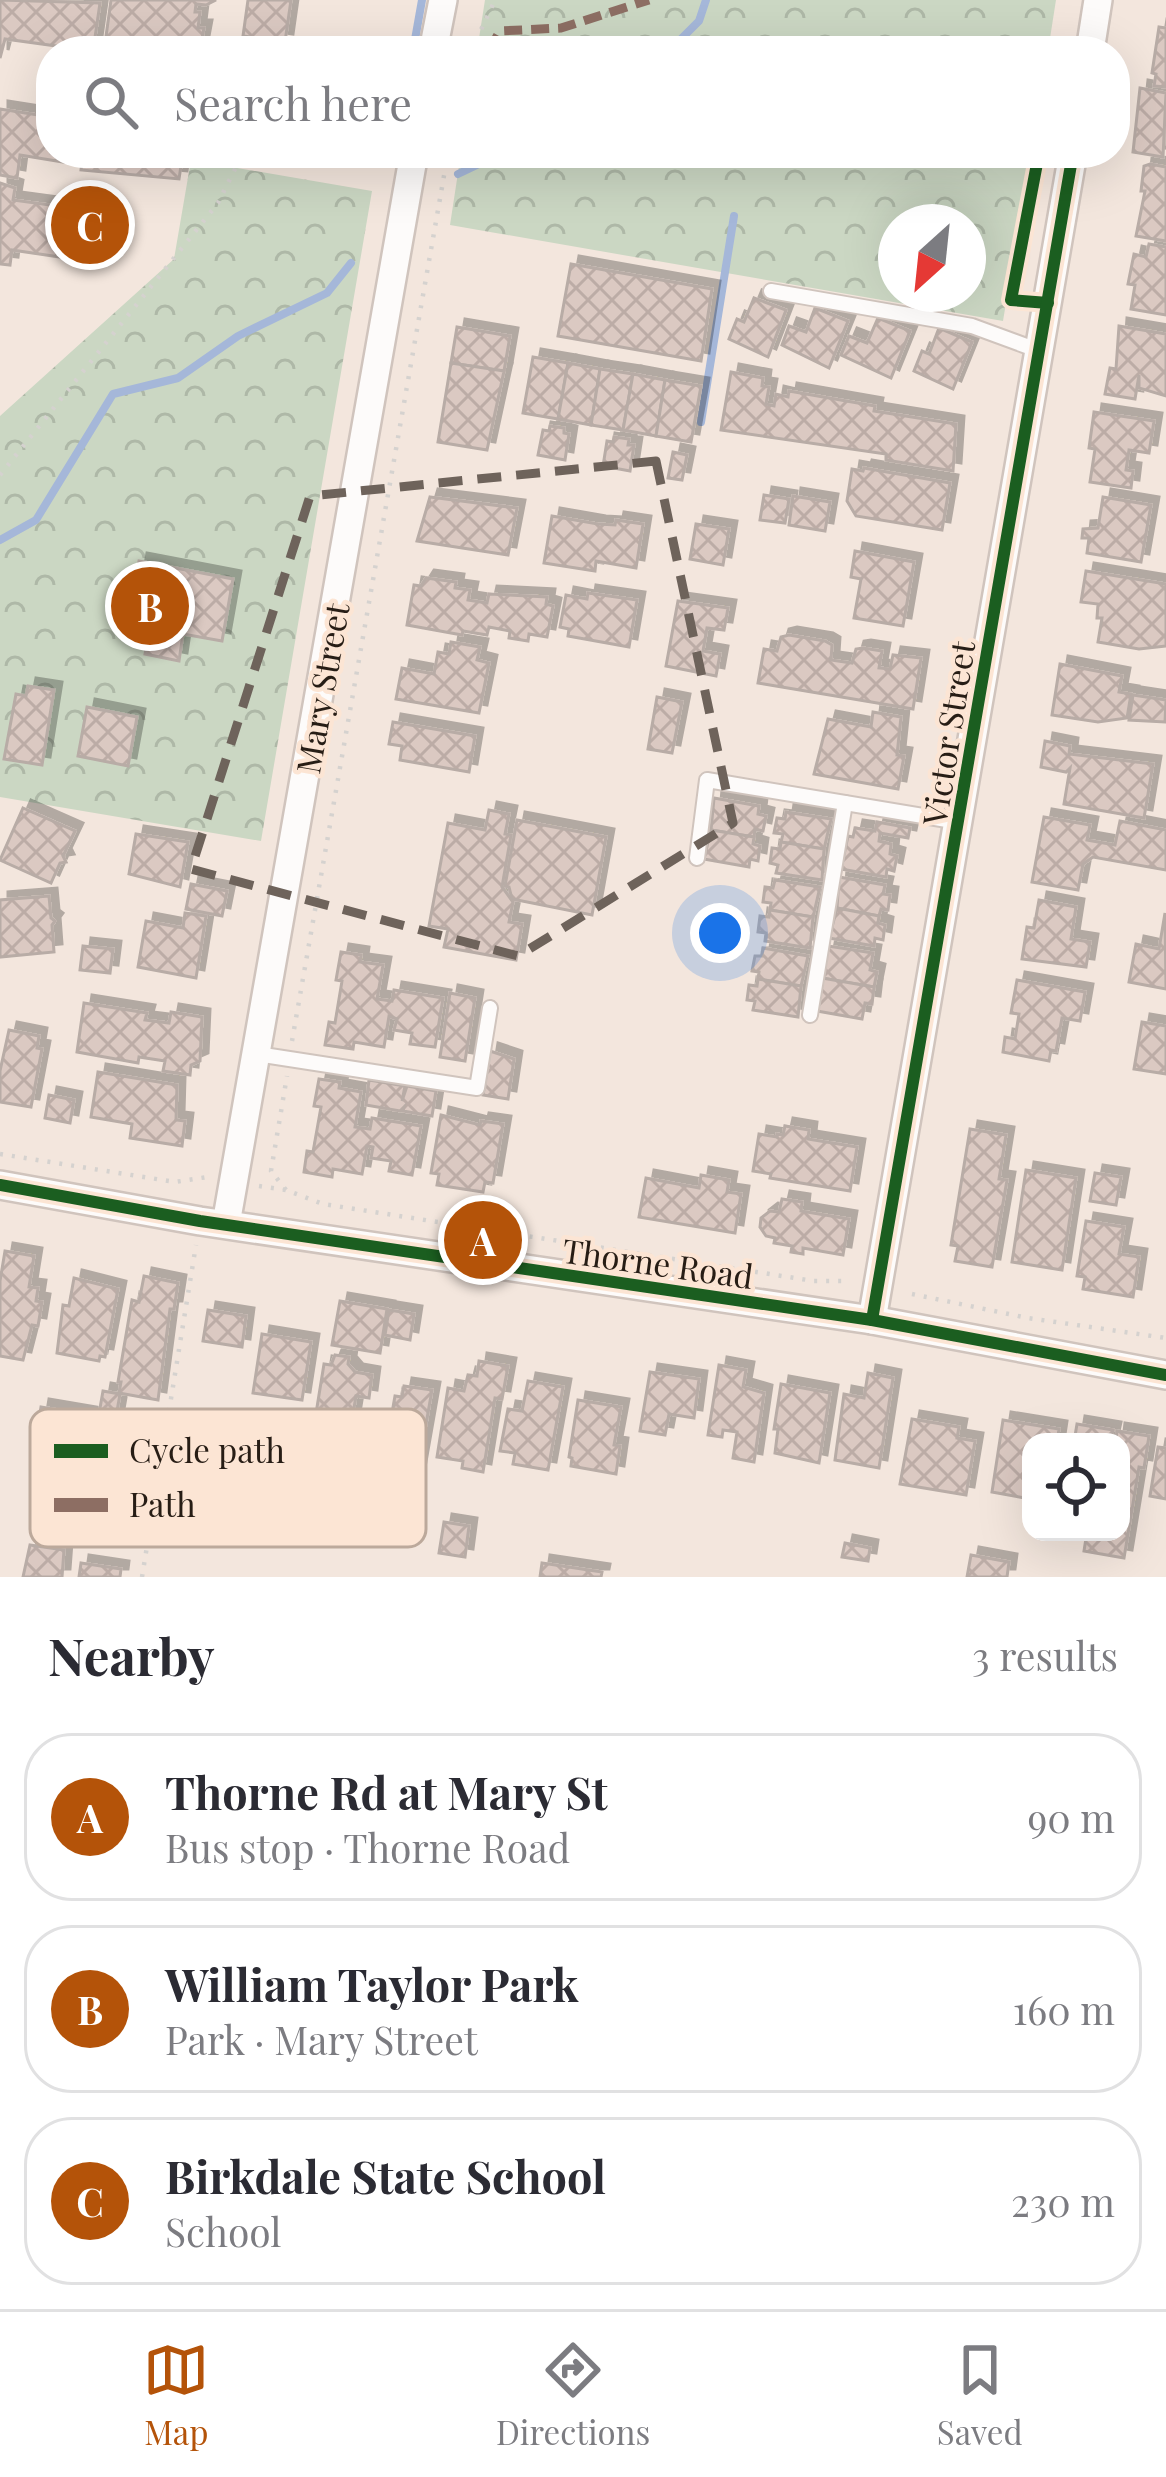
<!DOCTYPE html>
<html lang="en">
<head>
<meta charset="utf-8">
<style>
	body { margin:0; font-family:"Playfair Display",serif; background:#f7f7f7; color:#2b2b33 }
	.controls { position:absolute; right:36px; bottom:36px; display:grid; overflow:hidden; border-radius:24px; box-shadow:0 12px 48px #0002 }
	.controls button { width:108px; height:108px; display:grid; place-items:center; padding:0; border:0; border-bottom:3px solid #e1e1e2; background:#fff; color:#2b2b33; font:60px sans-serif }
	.compass { position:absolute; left:878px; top:204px; width:108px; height:108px; border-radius:50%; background:#fff; box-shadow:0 12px 48px #0002; rotate:207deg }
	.you { position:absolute; left:720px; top:933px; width:42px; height:42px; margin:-30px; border:9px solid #fff; border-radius:50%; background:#1a73e8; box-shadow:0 0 0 18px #1a73e833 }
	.badge { display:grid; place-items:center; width:78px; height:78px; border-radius:50%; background:#b45309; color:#fff; font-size:39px; font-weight:700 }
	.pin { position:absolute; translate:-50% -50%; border:6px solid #fff; box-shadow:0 3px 12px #0006 }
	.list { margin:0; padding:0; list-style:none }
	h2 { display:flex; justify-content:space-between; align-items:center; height:156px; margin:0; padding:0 48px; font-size:51px }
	h2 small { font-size:39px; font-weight:400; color:#7c7c81 }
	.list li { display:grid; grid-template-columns:78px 1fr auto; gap:36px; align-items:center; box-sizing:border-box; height:168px; margin:0 24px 24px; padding:0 24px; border:3px solid #e1e1e2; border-radius:48px }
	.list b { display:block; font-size:45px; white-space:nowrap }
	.list p { margin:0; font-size:39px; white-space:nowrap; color:#7c7c81 }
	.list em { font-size:39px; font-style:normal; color:#7c7c81 }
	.icon { flex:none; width:66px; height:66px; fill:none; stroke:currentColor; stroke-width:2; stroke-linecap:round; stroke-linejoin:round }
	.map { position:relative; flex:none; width:1166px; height:1577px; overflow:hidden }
	.search { position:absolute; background:#fff; box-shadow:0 12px 48px #0002; left:36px; right:36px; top:36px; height:132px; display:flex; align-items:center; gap:30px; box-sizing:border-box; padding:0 42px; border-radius:48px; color:#7c7c81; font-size:45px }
	.sheet { height:732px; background:#fff }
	nav { display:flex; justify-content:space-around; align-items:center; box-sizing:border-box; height:168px; border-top:3px solid #e1e1e2; background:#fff; font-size:33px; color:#7c7c81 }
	nav a { display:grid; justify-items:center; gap:6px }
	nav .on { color:#b45309 }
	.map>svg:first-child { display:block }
</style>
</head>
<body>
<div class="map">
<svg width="1166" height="1577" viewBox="0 0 1166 1577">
	<defs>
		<pattern id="park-crowns" width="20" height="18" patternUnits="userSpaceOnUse" patternTransform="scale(3)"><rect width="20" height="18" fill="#cbd7c3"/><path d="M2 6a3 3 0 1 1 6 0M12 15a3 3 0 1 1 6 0" fill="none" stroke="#aeb8a7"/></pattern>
		<pattern id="building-cross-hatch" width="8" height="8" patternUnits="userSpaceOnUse" patternTransform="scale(3)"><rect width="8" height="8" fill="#dbc9c2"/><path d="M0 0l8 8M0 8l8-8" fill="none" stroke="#bcaca6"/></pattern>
		<filter id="shadow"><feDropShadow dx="8" dy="-8" stdDeviation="0" flood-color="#0004"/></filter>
	</defs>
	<rect width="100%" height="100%" fill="#f3e6dd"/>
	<g fill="url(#park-crowns)" fill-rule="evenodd">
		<path d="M485,0H1056L1048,51H477Z"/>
		<path d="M461,153H1031L1003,321L450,225ZM968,222V294H896V222Z"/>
		<path d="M191,160L372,191L261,841L0,797V416L174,259Z"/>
	</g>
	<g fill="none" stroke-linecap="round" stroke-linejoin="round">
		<g stroke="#a5b7d9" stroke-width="8">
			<path d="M413,51L422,0"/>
			<path d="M669,51L699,21L706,0"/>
			<path d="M458,174L502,153"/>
			<path d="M701,422L734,216"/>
			<path d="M0,540L36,520L113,394L178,378L238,336L327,293L351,263"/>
		</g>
	</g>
	<g fill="url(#building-cross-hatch)" stroke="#b8aca6" stroke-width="3" filter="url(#shadow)">
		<path d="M0,0L100,3L93,51L5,39L0,58Z"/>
		<path d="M111,0H216L206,5L196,4L195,12H200L198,28H204L201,44L160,41L159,51H104Z"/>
		<path d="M248,0H291L285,42L243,36Z"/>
		<path d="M1159,27L1166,28V87L1154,86L1156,74L1152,73Z"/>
		<path d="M1140,88L1166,93L1163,157L1133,152Z"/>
		<path d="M0,109L51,117V153H77L75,164L20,155L17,178L0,175Z"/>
		<path d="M83,153H183L179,179L81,170Z"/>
		<path d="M1150,164L1166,167V241L1136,236L1145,191H1141L1144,166Z"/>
		<path d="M0,183L15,188L13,200L87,210L80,260L12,250L10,265L0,264Z"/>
		<path d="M1149,244L1166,247V315L1131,309L1135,285L1128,284L1134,254L1146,257Z"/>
		<path d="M571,264L712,289L701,361L558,336Z"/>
		<path d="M754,298L786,310L768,357L729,339L737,319L744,322Z"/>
		<path d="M815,308L848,321L829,368L782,345L789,326L806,332Z"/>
		<path d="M878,318L910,331L891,378L841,355L849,336L867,343Z"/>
		<path d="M1119,326L1166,334V396L1139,388V375L1135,399L1105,394L1110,368L1116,369Z"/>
		<path d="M457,327L510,336L504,371L451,363Z"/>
		<path d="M939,328L972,342L953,389L914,371L922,351L929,354Z"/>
		<path d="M533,357L568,363L558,419L523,413Z"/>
		<path d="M451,363L504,371L487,450L438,442Z"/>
		<path d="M568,363L600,369L591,425L558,419Z"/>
		<path d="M600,369L633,374L623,430L591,425Z"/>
		<path d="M731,372L763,378L762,386L769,387L766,404L774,406L776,394L788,397L789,391L875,406L874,411L956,424L953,471L886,460V454L721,430Z"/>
		<path d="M633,374L665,380L656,436L623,430Z"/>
		<path d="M665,380L701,386L691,442L656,436Z"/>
		<path d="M1094,412L1154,421L1149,453L1129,450L1126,470L1133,471L1131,488L1090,482L1095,449L1089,448Z"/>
		<path d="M550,426L564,428V433L569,434L565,460L538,455L543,430L549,431Z"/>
		<path d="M614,437L629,439L628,445H634L630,471L603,466L607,441L613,442Z"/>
		<path d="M673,452L687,455L682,480L668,478Z"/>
		<path d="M864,468L950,483L942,530L856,516L847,501L852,469L863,471Z"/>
		<path d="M764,495L789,499L785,523L760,520Z"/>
		<path d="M793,496L830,502L825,531L789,525Z"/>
		<path d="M430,497L517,508L508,555L417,541Z"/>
		<path d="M1103,497L1151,505L1141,562L1087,553L1089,538H1082L1083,529L1098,528Z"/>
		<path d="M552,516L598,524L615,525L616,520L643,524L636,568L596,561L595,571L544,563Z"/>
		<path d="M696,524L729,529L723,565L690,559Z"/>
		<path d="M855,551L914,562L903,626L854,618L861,579L851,577Z"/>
		<path d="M139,561L233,579L222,641L183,634L179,661L145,654L150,628L144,627L145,623L129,620Z"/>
		<path d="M1086,571L1166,584V646L1139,649L1098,642L1102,618H1097L1098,604L1081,602Z"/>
		<path d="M426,578L456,582L455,588L470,590L468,600L487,603L489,594L547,597L546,604L553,606L547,637L529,634L528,641L509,638L510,631L489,627L487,635L463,631L462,635L407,625L414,585L421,586Z"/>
		<path d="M588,593L637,600L629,647L568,636L569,629L560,627L566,595L587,599Z"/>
		<path d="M678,601L728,608L724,630L707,628L703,651L720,654L716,676L666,666Z"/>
		<path d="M789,635L825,641L832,645L831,660L852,663L856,649L863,648L882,651L879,668L890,669L893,655L921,658L913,709L758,683L764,649L777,651L781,637Z"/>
		<path d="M451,642L480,647L477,660L489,663L479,713L396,699L402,668L434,674L438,652L449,654Z"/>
		<path d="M1060,664L1122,676L1119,692L1131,694L1127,718L1098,722L1052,715Z"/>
		<path d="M28,686L54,690L42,765L4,759L16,694L26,696Z"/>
		<path d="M1133,695L1166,700L1165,722L1129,720Z"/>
		<path d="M657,697L682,702L672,753L648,749Z"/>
		<path d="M87,707L137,717L128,766L78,756Z"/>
		<path d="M873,712L901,717L897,755L904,756L898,789L814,774L828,719L871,727Z"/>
		<path d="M393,722L475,736L469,772L400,760L402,746L389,744Z"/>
		<path d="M1045,741L1070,746L1069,754L1153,764L1144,818L1064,804L1070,768L1066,772L1041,767Z"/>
		<path d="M714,798L759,806L758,814L766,816L763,831L755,829L754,837L711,830Z"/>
		<path d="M23,808L75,831L63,856L66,862L60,863L51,883L0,860Z"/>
		<path d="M489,810L509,814L505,834L511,835L502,887L513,902L509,922L522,924L516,960L444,947L448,929L429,926L448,823L485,830Z"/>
		<path d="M786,812L831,819L824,849L781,842L783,834L774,833L777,818L785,819Z"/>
		<path d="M1044,817L1090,825L1087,840L1115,845L1120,821L1166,830V870L1093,857L1083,864L1078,890L1032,882Z"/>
		<path d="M517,820L606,837L592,915L512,899L509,887L505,886Z"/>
		<path d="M877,822L910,828L908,838L880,833L879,841L891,844L890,854L897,856L894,871L887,869L886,877L841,869L848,836L853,837L855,828L875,831Z"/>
		<path d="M711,830L754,837L753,844L760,846L758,861L750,859L749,867L704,859Z"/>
		<path d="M136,834L188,842L180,887L129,874Z"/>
		<path d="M781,842L824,849L822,880L776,873L778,865L770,863L772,848L780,849Z"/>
		<path d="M839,877L885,885L883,894L890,895L888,910L881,909L879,916L837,908Z"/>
		<path d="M775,880L820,887L813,917L770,910L771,903L763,902L765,887L773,888Z"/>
		<path d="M191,884L227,891L222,916L186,909Z"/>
		<path d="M49,896L51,918L55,921L52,925L54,952L0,957V900Z"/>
		<path d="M1039,900L1076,907L1071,939L1090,942L1086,967L1022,959L1027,927L1034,928Z"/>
		<path d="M837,908L879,916L878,923L885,925L883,940L875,938L874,946L829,938Z"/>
		<path d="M770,910L813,917L810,948L765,941L766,933L758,932L760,916L769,917Z"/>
		<path d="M185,913L206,916L196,978L138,967L146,921L183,928Z"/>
		<path d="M1165,913L1166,989L1129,982L1136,944L1159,949Z"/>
		<path d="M83,946L113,949L110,973L80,970Z"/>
		<path d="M828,946L873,953L870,970L877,972L874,987L822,978Z"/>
		<path d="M763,948L808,956L801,986L758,979L759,972L752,971L755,956H762Z"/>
		<path d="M341,952L361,955L360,962L383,965L377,999L392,1001L394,990L443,998L435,1047L410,1044L412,1033L394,1030L397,1019L389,1016L384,1047L354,1042L353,1049L325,1045L329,1022L335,1023L342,981L336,980Z"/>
		<path d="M822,978L874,987L872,1004L865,1003L862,1019L817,1011Z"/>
		<path d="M758,979L801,986L798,1017L753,1010L755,1001L747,1000L749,985L757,986Z"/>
		<path d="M1017,980L1085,992L1080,1021L1062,1018L1056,1051L1051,1050L1049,1061L1003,1052L1005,1037L1015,1039L1019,1014L1011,1013Z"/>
		<path d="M450,993L475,998L465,1061L440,1057Z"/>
		<path d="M84,1003L147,1013L145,1020L169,1023L171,1012L202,1017L200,1061L191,1065L190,1075L163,1071L165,1061L139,1057L138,1063L77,1052Z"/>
		<path d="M1142,1022L1166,1026V1074L1134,1069Z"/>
		<path d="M9,1030L39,1036L37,1048L42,1049L31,1107L0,1102V1071Z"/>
		<path d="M490,1051L514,1059L508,1099L483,1095Z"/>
		<path d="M98,1072L177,1085L176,1120L185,1121L182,1146L130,1138L132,1124L91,1117Z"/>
		<path d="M319,1079L340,1082L339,1088L361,1092L355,1127L370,1129L372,1118L421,1126L412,1175L389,1171L391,1161L371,1158L373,1147L367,1146L362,1174L333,1169L332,1177L304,1172L307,1151L313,1152L321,1107L314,1106Z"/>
		<path d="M369,1080L405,1086L402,1101L407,1086L436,1091L432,1116L403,1111L404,1107L400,1111L366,1105Z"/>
		<path d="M49,1095L74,1100L70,1123L45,1118Z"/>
		<path d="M441,1115L480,1125L481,1121L503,1124L493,1183L485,1182L483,1192L437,1185L439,1174L431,1173Z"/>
		<path d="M785,1126L809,1130L808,1139L857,1147L850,1191L770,1178L771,1174L753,1171L759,1134L777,1137V1134L783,1135Z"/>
		<path d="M970,1129L1006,1135L999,1179L1007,1180L992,1267L955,1261L958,1246L951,1245Z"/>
		<path d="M1026,1170L1076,1178L1062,1270L1012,1262Z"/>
		<path d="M1095,1173L1121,1177L1116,1205L1090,1201Z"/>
		<path d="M701,1175L729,1180L727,1192L741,1194L735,1233L639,1217L646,1178L699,1188Z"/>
		<path d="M782,1199L802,1202L801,1211L849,1219L843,1255L803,1248V1254L791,1252L792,1246L774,1243L775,1238L766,1236L760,1227L761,1218L770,1211L779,1212Z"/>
		<path d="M1086,1221L1124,1227L1119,1254L1139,1257L1133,1297L1083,1289L1085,1277L1077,1276Z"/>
		<path d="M5,1251L34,1256L29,1287L38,1288L36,1301L42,1302L38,1326L32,1325L23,1360L0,1356V1281Z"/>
		<path d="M144,1276L178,1283L174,1309H170L158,1400L119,1393L121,1382H118L132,1300L139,1302Z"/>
		<path d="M74,1278L118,1289L105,1357L100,1356L99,1361L57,1353L63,1305L69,1306Z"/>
		<path d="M340,1301L387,1309L380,1353L332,1345Z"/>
		<path d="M208,1310L246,1316L242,1347L203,1341Z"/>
		<path d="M389,1310L414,1314L410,1340L385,1335Z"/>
		<path d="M262,1334L311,1342L302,1400L253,1393Z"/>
		<path d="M335,1355L349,1357L348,1364L355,1372L372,1375L369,1398L356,1396L349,1438L313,1432L324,1364L331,1365Z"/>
		<path d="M479,1361L508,1366L502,1399L495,1398L483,1472L462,1468L463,1461L437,1457L448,1388L464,1391L468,1375L477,1376Z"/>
		<path d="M719,1365L746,1370L743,1387L764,1393L754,1462L733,1458L737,1432L723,1430L722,1437L708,1435Z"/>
		<path d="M650,1372L699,1379L694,1418L669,1414L665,1435L640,1431Z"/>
		<path d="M868,1373L893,1378L879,1468L835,1460L844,1394L864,1398Z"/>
		<path d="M528,1381L563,1387L548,1470L513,1464L515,1453L500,1451L508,1409L522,1411Z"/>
		<path d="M781,1384L830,1393L819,1463L775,1453L778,1429H774Z"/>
		<path d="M404,1386L432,1390L416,1481L381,1475L395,1396L402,1397Z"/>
		<path d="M103,1391L120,1394L110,1451L93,1448Z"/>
		<path d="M578,1400L621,1407L614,1445L620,1446L616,1474L571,1466L572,1458L569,1457Z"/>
		<path d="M41,1407L94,1416L89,1446L36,1437Z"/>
		<path d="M912,1419L959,1427L957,1438L975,1441L966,1495L900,1484Z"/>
		<path d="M1003,1420L1059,1429L1057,1442H1031V1523L1026,1522L1030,1499L992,1492Z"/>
		<path d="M1077,1424L1113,1430L1111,1439L1116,1440L1117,1431L1149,1436L1144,1468L1139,1467L1124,1558L1084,1551L1087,1532H1121V1442H1074Z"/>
		<path d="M1158,1447L1166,1448V1499L1150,1496Z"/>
		<path d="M444,1522L469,1526L465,1557L439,1553Z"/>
		<path d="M845,1543L870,1548L868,1561L842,1557Z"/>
		<path d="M30,1545L64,1550L62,1577H23Z"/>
		<path d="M971,1555L1009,1562L1007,1577H967Z"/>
		<path d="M81,1563L121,1569L120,1577H79Z"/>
		<path d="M542,1563L602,1572L601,1577H540Z"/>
	</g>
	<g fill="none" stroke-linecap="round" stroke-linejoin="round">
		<g stroke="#d0c4bd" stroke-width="18">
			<g id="lane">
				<path d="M771,291L972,326L1040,351"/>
				<path d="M697,858L707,780L959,822"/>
				<path d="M810,1015L845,803"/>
				<path d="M257,1054L477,1088L490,1008"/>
			</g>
		</g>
		<g stroke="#d0c4bd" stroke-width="32">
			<g id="street">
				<path d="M433,51L443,0"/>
				<path d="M1090,51L1098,0"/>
				<path d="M0,1185L200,1221L872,1320L1166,1375"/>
				<path d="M226,1224L414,153"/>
				<path d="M872,1320L1073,153"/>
			</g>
		</g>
		<g stroke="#d5d2cf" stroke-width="4.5" stroke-dasharray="3 9" stroke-linecap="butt">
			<path d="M471,51L495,0"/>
			<path d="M0,475L218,203L243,153"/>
			<path d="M292,1041L448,153"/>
			<path d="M0,1154L175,1182L207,1177"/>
			<path d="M259,1186L286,1190L323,1204L814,1281H850"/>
			<path d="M286,1190L271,1171L287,1076"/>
			<path d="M912,1294L1028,1318L1166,1338"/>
			<path d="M142,1577L196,1245"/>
		</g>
		<use href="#lane" stroke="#fdfbfa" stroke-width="14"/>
		<use href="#street" stroke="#fdfbfa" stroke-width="27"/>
		<path stroke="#8d6e63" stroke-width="9" stroke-dasharray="18 9" stroke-linecap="butt" d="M489,51L500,31L561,28L649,0"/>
		<g stroke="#fce5d4" stroke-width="20">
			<g id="cycleway">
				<path d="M1039,153L1011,300L1048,303"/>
				<path d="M0,1185L200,1221L872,1320L1166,1375"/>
				<path d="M872,1320L1073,153"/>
			</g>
		</g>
		<use href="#cycleway" stroke="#1b5e20" stroke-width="12"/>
	</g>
	<path fill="none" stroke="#6e635b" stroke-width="9" stroke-dasharray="24 15" stroke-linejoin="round" d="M656,461L733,823L518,956L191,869L310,496Z"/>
	<g text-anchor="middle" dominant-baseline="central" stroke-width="9" stroke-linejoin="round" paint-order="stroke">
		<g font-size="33" fill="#271d15" stroke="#fce5d4">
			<text transform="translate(321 688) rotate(-80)">Mary Street</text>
			<text transform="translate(947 733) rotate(-81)">Victor Street</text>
			<text transform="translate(658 1262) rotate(8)">Thorne Road</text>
		</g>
	</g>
	<rect x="30" y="1409" width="396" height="138" rx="18" fill="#fce5d4" stroke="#bca99b" stroke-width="3"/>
	<rect x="54" y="1444" width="54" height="14" fill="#1b5e20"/>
	<rect x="54" y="1498" width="54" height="14" fill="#8d6e63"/>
	<g font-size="33" fill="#271d15">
		<text x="129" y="1463">Cycle path</text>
		<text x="129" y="1517">Path</text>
	</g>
</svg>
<div class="controls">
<button><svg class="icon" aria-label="locate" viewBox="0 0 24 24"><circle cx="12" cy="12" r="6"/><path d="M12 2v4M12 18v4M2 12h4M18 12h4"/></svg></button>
</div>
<svg class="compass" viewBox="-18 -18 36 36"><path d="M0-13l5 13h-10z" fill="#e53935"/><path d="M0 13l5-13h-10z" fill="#7c7c81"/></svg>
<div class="you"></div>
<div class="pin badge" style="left:483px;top:1240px">A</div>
<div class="pin badge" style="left:150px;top:606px">B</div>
<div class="pin badge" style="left:90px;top:225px">C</div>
<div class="search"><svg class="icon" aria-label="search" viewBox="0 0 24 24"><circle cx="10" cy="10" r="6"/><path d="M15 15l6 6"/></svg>Search here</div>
</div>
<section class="sheet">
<h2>Nearby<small>3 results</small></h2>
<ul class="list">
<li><span class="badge">A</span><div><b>Thorne Rd at Mary St</b><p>Bus stop · Thorne Road</p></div><em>90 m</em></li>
<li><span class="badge">B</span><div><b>William Taylor Park</b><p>Park · Mary Street</p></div><em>160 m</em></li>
<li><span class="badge">C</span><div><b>Birkdale State School</b><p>School</p></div><em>230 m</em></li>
</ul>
</section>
<nav>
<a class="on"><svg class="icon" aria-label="map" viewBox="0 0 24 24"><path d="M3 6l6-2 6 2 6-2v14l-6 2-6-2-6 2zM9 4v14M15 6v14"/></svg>Map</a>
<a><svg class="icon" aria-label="directions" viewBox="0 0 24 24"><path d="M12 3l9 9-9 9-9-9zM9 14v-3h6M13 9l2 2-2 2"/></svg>Directions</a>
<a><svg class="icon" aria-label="saved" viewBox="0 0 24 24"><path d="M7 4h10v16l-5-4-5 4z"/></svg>Saved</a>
</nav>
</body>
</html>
